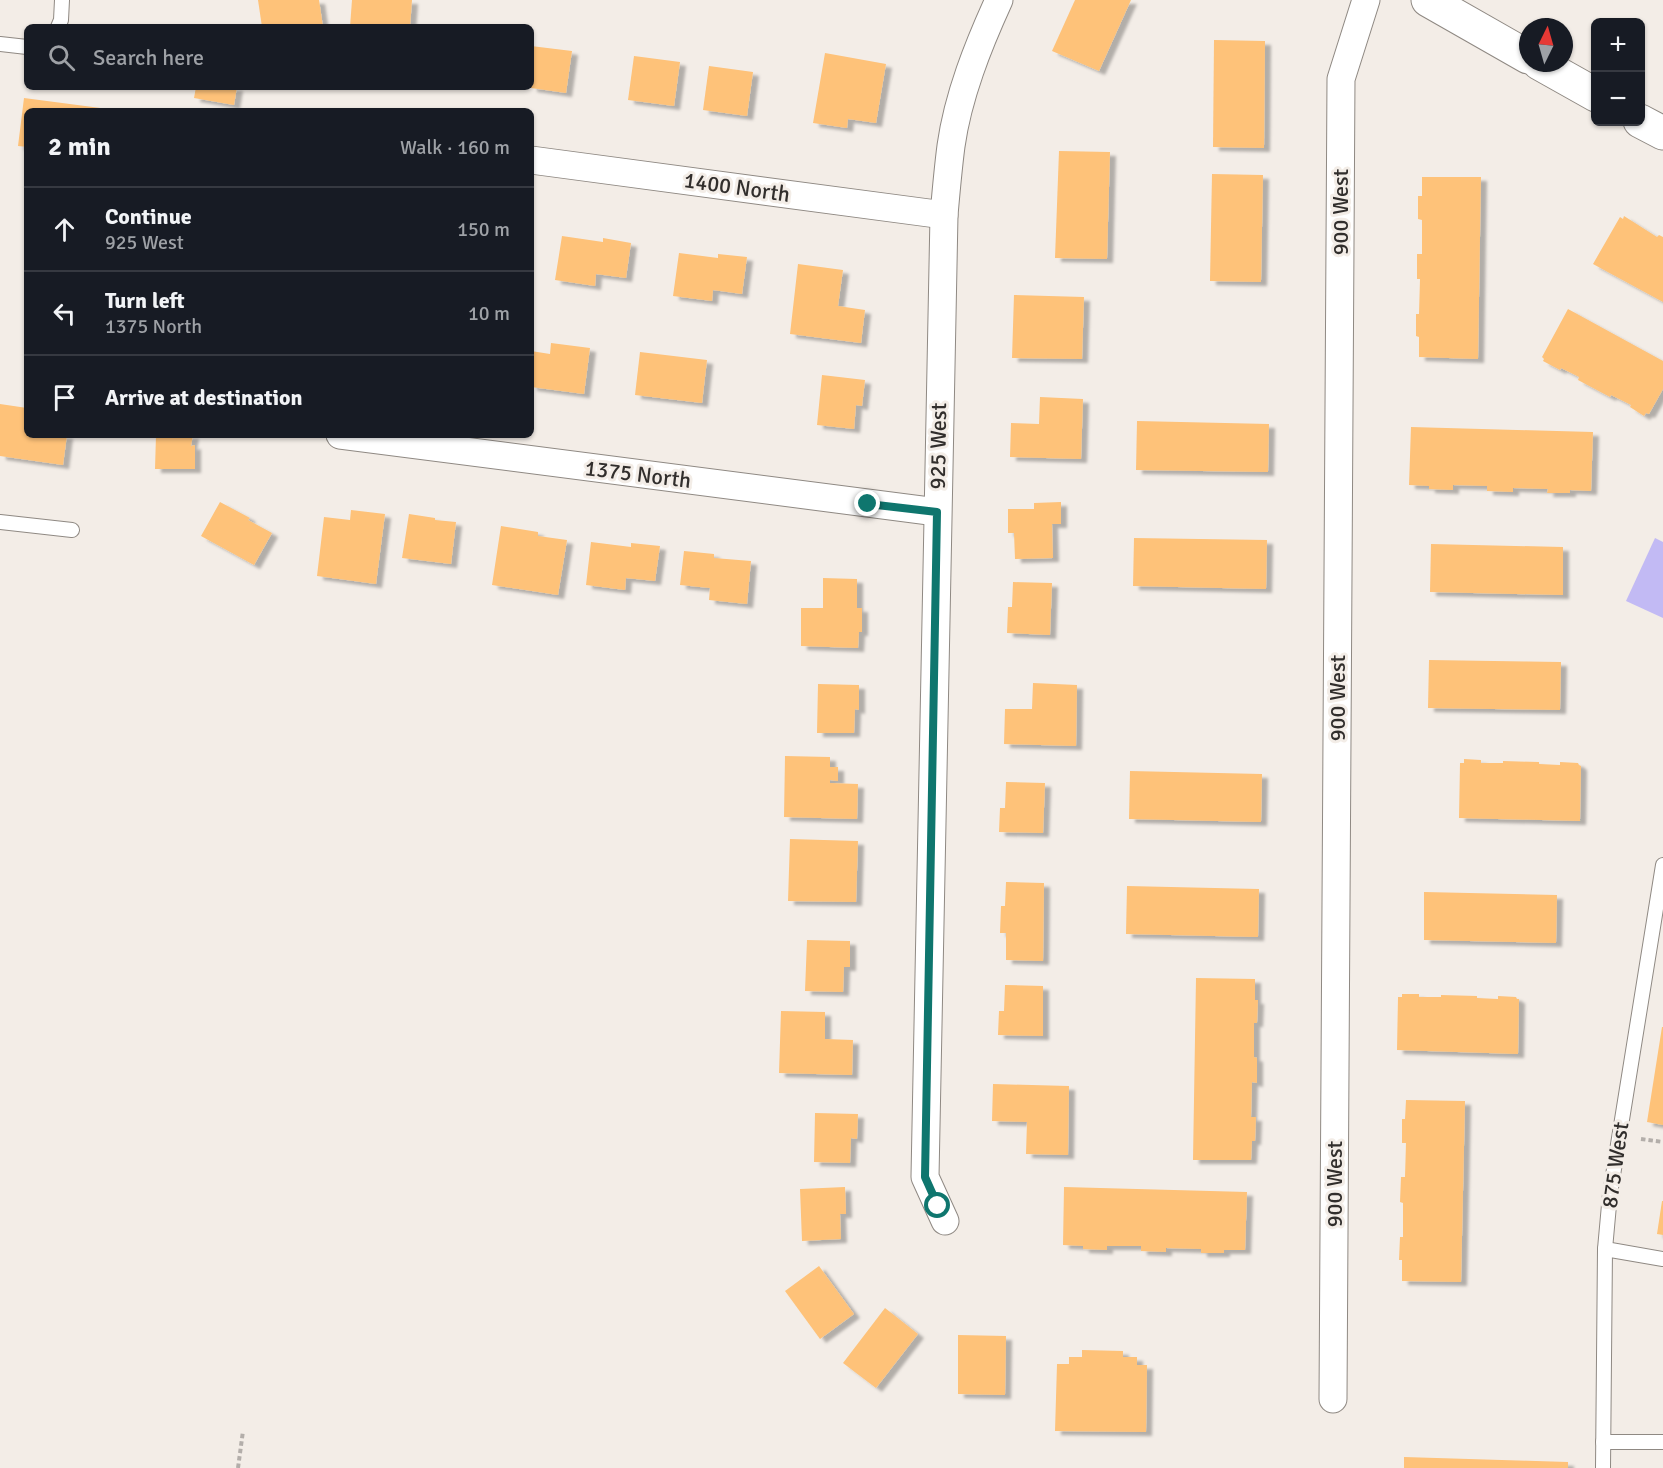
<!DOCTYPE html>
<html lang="en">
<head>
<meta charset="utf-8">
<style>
	body { margin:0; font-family:Signika,sans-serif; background:#20242c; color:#f1f3f6 }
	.controls { position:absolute; right:18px; top:18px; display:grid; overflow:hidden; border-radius:9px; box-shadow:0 2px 4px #0004 }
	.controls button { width:54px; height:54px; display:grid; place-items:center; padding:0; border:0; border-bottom:2px solid #363941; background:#171b24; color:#f1f3f6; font:30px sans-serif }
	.compass { position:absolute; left:1519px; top:18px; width:54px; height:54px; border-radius:50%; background:#171b24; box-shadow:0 2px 4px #0004; rotate:5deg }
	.stop { position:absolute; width:18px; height:18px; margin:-14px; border:4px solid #0f766e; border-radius:50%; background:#fff }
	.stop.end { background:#0f766e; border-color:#fff; box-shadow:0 2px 6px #0008 }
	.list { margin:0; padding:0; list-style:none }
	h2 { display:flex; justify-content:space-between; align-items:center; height:78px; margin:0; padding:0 24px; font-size:26px }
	h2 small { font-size:20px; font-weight:400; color:#9ea1a6 }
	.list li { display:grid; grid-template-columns:39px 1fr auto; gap:18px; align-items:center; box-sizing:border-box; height:84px; padding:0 24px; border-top:2px solid #363941 }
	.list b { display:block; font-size:22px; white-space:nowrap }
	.list p { margin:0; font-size:20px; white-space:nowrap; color:#9ea1a6 }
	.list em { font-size:20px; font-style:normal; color:#9ea1a6 }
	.icon { flex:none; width:33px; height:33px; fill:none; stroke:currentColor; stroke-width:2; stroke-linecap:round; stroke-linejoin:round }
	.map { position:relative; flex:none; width:1663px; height:1468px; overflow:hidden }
	.search { position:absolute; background:#171b24; box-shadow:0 2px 4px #0004; left:24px; top:24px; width:510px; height:66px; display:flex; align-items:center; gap:15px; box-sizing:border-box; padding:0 21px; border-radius:9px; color:#9ea1a6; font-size:22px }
	.panel { position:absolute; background:#171b24; box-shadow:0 2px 4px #0004; left:24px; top:108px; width:510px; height:330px; border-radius:9px }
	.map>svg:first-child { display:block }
</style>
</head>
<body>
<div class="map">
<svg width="1663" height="1468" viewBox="0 0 1663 1468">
	<defs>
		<filter id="shadow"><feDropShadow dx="6" dy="4" stdDeviation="1.5" flood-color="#0004"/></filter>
	</defs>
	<rect width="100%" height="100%" fill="#f3ede7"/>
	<path fill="#c2baf4" d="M1655,538L1663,542V618L1626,601Z"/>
	<g fill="#fec279" filter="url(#shadow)">
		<path d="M258,0H319L323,27H262Z"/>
		<path d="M352,0H412L410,27H350Z"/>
		<path d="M1075,0H1131L1099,71L1052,51Z"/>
		<path d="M1214,40L1265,41L1264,148L1213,147Z"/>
		<path d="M531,46L572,51L566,93L531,88Z"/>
		<path d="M825,53L886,64L876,123L848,119L847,128L813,123Z"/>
		<path d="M634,56L680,62L674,106L628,100Z"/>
		<path d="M709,66L753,72L747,116L703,110Z"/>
		<path d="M196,87H237L234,105L194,98Z"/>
		<path d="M24,98L108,109V111H27V147L18,146Z"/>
		<path d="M1059,151L1110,152L1107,259L1055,258Z"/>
		<path d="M1212,174L1263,175L1261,282L1210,281Z"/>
		<path d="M1422,177H1481L1478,359L1419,357V337L1416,336V314H1419L1420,279H1417V254H1422V220L1418,219V196H1422Z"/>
		<path d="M1624,216L1657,237L1659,235L1663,237V302L1593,264L1620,217L1623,219Z"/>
		<path d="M562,236L603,242V238L631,243L626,278L596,274L595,286L555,280Z"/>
		<path d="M679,253L718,258V254L747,257L742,294L713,290L712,301L673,296Z"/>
		<path d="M798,264L843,270L838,306L865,310L861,343L790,334Z"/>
		<path d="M1014,295L1084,297L1082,359L1012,358Z"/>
		<path d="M1568,309L1663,361V389L1649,414L1646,413L1644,416L1630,407L1631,405L1611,395L1610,397L1578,380L1579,377L1561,368L1560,370L1543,361L1544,359L1542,357Z"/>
		<path d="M551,343L590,348L584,394L531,387V351L550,354Z"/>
		<path d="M640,352L707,360L702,403L635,395Z"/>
		<path d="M822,375L865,380L862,406L856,405L854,429L817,425Z"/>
		<path d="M1040,397L1083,399L1081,459L1010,457L1011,423L1039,424Z"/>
		<path d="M0,404L27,408V435H67L63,465L0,456Z"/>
		<path d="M1137,421L1269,424L1268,472L1136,470Z"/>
		<path d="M1411,427L1593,432L1591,491L1570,490V493H1547L1548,489L1513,488V492L1487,491V486L1453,485V490L1429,489V486L1409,485Z"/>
		<path d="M156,435H193L191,446L195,445V469H155Z"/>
		<path d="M220,502L250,518L248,520L272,533L254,565L201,536Z"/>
		<path d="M1061,502V524H1052L1053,558L1015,559L1014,533H1008V509H1034V503Z"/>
		<path d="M351,510L385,514L376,584L317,576L324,517L350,520Z"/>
		<path d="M409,514L435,518V520L456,522L451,564L402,558Z"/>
		<path d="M501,526L538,532V536L567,540L558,595L492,585Z"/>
		<path d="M1134,538L1267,540L1266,589L1133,586Z"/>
		<path d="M591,542L631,547V543L660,546L655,581L626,578L625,590L586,585Z"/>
		<path d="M1431,544L1563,547V595L1430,592Z"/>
		<path d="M684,551L714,554V558L751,561L747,604L709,600L710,588L680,585Z"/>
		<path d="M823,578L857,579V608H862V632H859L858,648L801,646V608H823Z"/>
		<path d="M1013,582L1052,583L1050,635L1007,633L1008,607H1012Z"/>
		<path d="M1429,660L1561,662L1560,710L1428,708Z"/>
		<path d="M1033,683L1077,685L1076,746L1004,744L1005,709H1032Z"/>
		<path d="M818,684L859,685V710L855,709L854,733H817Z"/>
		<path d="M785,756L830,757V767H838V781L830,780V783L858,784L857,819L784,817Z"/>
		<path d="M1464,759L1481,760V763H1503V761L1539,762V764L1560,765V762L1578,763L1579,765L1581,766L1580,821L1459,818L1460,763H1464Z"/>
		<path d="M1130,771L1262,774L1261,822L1129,819Z"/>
		<path d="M1006,782L1045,783L1043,833L999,832L1000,808H1005Z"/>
		<path d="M790,839L858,841L856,902L788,901Z"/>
		<path d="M1006,882L1044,883L1043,961L1006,960V933H1000L1001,906H1005Z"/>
		<path d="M1127,886L1259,889L1258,937L1126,934Z"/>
		<path d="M1424,892L1557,895L1556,943L1424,940Z"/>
		<path d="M807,940L850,941V967H844L843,992L805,991Z"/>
		<path d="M1196,978L1255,979V1000H1258L1257,1023H1254V1057L1257,1058V1083L1252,1082L1251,1117H1256L1255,1141H1252L1251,1160H1193Z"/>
		<path d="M1005,985L1043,986V1036L998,1035L999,1011H1004Z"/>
		<path d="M1402,994H1419V997H1441V995L1477,996V998L1498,999V996L1516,997L1517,999H1519L1518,1054L1397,1050L1398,997H1402Z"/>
		<path d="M781,1011L825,1012V1039L853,1040L852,1075L779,1073Z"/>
		<path d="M1662,1027H1663V1125L1647,1122Z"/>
		<path d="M993,1084L1069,1086L1068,1155L1026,1154L1027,1122L992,1121Z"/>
		<path d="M1406,1100L1465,1101L1461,1282L1402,1281V1260H1399L1400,1237H1403V1203L1400,1202L1401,1177H1405L1406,1143H1402V1119H1405Z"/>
		<path d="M815,1113L858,1114L857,1139L851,1138L850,1163L814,1162Z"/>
		<path d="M845,1187L846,1214H840L841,1239L802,1241L800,1189Z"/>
		<path d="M1064,1187L1247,1192L1245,1250H1224V1253H1201V1249L1166,1248V1252L1141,1251V1246H1107V1250L1083,1249V1246L1063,1245Z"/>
		<path d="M1662,1201H1663V1235L1657,1234Z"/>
		<path d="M819,1266L854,1314L820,1339L785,1291Z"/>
		<path d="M885,1308L918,1334L876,1388L843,1363Z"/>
		<path d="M958,1335L1006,1336L1005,1395L958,1394Z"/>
		<path d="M1082,1350L1123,1351V1357H1137V1365H1147L1146,1432L1055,1431L1057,1364H1069V1357H1082Z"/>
		<path d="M1404,1457L1568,1462V1468H1404Z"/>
	</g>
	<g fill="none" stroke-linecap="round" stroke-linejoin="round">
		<g stroke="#8f8983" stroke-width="16">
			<g id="lane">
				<path d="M58,27L61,20L62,0"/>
				<path d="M0,44L27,47"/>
				<path d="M0,522L72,530"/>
				<path d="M1605,1249L1663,1259"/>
				<path d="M1603,1442H1663"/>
				<path d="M1603,1468L1605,1249L1610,1194L1663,865"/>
			</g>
		</g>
		<g stroke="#8f8983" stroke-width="29">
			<g id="street">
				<path d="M531,160L944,215"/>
				<path d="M340,435L937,512"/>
				<path d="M945,1221L925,1177L944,215C946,192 948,169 951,146C958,96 978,46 999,0"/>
				<path d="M1333,1399L1341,79L1366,0"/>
			</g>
		</g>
		<g stroke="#8f8983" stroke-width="35">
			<g id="secondary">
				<path d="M1428,0L1528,57"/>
				<path d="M1539,63L1596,95"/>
				<path d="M1640,121L1663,133"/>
			</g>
		</g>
		<g stroke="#b3aeaa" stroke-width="4" stroke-dasharray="4.5 3" stroke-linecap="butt">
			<path d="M1641,1139L1663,1142"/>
			<path d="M238,1468L243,1431"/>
		</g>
		<use href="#lane" stroke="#fff" stroke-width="14"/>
		<use href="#street" stroke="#fff" stroke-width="27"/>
		<use href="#secondary" stroke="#fff" stroke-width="33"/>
	</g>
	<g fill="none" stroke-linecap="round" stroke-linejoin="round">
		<path stroke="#0f766e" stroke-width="8" d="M868,504L937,512L925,1177L938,1206"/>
	</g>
	<g text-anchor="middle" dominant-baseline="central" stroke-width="6" stroke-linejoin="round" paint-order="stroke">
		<g font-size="22" fill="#312e2c" stroke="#f3ede7">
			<text transform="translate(737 187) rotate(8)">1400 North</text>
			<text transform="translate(1340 212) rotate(-90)">900 West</text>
			<text transform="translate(938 446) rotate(-89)">925 West</text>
			<text transform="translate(638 474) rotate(7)">1375 North</text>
			<text transform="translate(1337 698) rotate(-90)">900 West</text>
			<text transform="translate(1615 1165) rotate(-82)">875 West</text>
			<text transform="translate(1334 1184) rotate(-90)">900 West</text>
		</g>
	</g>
</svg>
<div class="controls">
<button>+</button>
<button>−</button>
</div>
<svg class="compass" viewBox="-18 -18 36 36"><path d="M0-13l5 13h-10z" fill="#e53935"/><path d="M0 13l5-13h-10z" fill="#9ea1a6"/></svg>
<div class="stop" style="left:938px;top:1206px"></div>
<div class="stop end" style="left:868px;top:504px"></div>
<div class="search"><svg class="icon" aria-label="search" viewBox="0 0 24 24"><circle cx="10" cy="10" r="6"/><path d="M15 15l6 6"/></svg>Search here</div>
<section class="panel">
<h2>2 min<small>Walk · 160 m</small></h2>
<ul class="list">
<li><svg class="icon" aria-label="ahead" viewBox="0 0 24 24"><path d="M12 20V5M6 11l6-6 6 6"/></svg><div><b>Continue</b><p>925 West</p></div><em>150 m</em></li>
<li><svg class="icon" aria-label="left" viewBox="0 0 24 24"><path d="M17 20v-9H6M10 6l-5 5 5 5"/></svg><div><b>Turn left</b><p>1375 North</p></div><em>10 m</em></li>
<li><svg class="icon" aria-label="arrive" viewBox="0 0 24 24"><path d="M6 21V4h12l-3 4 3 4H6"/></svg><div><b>Arrive at destination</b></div></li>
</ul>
</section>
</div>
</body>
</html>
